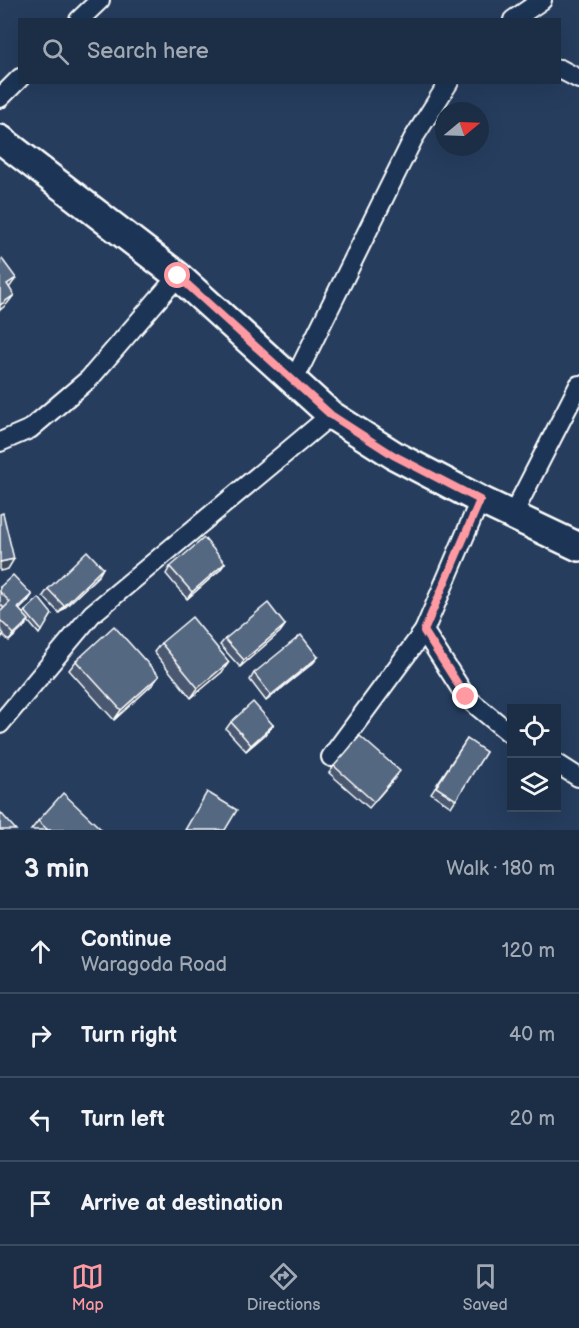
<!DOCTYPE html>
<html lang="en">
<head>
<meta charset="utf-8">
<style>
	body { margin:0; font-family:"Balsamiq Sans",sans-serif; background:#293a51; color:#f1f3f6 }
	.controls { position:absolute; right:18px; bottom:18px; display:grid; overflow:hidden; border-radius:0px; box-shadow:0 6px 24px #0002 }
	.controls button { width:54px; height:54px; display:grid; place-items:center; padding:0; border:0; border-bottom:2px solid #3a4a5f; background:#1c2e46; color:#f1f3f6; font:30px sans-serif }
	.compass { position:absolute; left:435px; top:102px; width:54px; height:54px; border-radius:50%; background:#1c2e46; box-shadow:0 6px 24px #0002; rotate:71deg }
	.stop { position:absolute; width:18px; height:18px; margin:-14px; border:4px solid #ff9aa2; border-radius:50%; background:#fff }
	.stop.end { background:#ff9aa2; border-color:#fff; box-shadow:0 2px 6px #0008 }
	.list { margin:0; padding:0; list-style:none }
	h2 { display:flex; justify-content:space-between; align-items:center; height:78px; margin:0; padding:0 24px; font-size:26px }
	h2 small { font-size:20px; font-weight:400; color:#a0a8b3 }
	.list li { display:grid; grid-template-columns:39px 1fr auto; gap:18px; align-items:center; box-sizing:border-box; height:84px; padding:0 24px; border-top:2px solid #3a4a5f }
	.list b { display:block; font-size:22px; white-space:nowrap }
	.list p { margin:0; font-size:20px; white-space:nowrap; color:#a0a8b3 }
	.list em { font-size:20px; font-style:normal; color:#a0a8b3 }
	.icon { flex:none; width:33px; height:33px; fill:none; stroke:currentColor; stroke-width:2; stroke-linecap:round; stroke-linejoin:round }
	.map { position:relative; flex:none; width:579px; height:830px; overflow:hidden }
	.search { position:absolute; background:#1c2e46; box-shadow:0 6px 24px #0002; left:18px; right:18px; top:18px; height:66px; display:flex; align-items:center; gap:15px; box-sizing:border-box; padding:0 21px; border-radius:0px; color:#a0a8b3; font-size:22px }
	.sheet { height:414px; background:#1c2e46 }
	nav { display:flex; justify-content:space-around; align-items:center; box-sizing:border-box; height:84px; border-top:2px solid #3a4a5f; background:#1c2e46; font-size:16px; color:#a0a8b3 }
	nav a { display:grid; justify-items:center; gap:3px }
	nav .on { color:#ff9aa2 }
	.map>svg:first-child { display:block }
</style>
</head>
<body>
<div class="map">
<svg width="579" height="830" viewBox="0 0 579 830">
	<rect width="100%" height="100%" fill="#263d5e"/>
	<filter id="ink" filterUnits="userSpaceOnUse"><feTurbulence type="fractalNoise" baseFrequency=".0167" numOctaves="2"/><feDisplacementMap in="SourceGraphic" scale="12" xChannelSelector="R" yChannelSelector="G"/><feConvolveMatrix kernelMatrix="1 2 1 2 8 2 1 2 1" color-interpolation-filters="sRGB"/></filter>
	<g filter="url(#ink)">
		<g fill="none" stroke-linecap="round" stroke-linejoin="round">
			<g stroke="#fff" stroke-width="22">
				<g id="street">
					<path d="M79,20L100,0"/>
					<path d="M513,20L542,0"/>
					<path d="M560,69L579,79"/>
					<path d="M0,98L20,78"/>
					<path d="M293,382L413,139L449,82"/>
					<path d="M0,442L30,429L89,379L178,276"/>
					<path d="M512,516L579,385"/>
					<path d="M424,631L466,697L512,735"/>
					<path d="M0,724L92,614L331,415"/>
					<path d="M331,757L424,631L480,500"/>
					<path d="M556,763L578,777"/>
				</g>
			</g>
			<g stroke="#fff" stroke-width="32">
				<path id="primary" d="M0,139L178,276L331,415L394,455L480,500L579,547"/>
			</g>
			<use href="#street" stroke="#1d3557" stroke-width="18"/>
			<use href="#primary" stroke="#1d3557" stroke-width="27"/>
		</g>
		<g fill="#49596f" stroke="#fff" stroke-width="1.5">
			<path d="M225,563L220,570L187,599L166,574L170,567Z"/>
			<path d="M103,568L99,575L59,613L43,596L48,589Z"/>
			<path d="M0,587L32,595L27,602L19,610L23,614L25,611L52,614L39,634L28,621L24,627L9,641L3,635L0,640V612L4,608L0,604Z"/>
			<path d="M285,625L280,632L240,667L220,645L225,639Z"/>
			<path d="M161,643L222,672L191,698L154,652Z"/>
			<path d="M318,657L313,663L266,701L250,680L254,673Z"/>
			<path d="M76,661L159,676L152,685L114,720L69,670Z"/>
			<path d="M231,722L273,725L268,732L246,751L226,729Z"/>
			<path d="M467,739L486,752L451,807L431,793Z"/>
			<path d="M334,766L395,778L369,808L329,773Z"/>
			<path d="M38,821L102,830H31Z"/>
		</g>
		<g fill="#3c485a" stroke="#fff" stroke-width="1.5">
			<path d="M16,278L9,288L7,284Z"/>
			<path d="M14,295L7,304L0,310V305Z"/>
			<path d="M14,559L8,569L0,571V562Z"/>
			<path d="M225,563L220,570L187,599L192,592Z"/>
			<path d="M103,568L99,575L59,613L64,606Z"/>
			<path d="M32,595L27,602L13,615L18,608Z"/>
			<path d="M29,620L24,627L9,641L14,634Z"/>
			<path d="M285,625L280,632L240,667L244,660Z"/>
			<path d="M318,657L313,663L266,701L271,695Z"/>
			<path d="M229,662L222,672L191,698L198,688Z"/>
			<path d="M159,676L152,685L114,720L121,710Z"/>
			<path d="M273,725L268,732L246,751L251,745Z"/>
		</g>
		<g fill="#556781" stroke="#fff" stroke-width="1.5">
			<path d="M2,259L16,278L7,284L14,295L0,305V260Z"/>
			<path d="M3,513L14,559L0,562V514Z"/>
			<path d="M204,538L225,563L192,592L170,567Z"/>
			<path d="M87,551L103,568L64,606L48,589Z"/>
			<path d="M13,575L32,595L18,608L29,620L14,634L0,620V612L10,602L0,592V587Z"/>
			<path d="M39,598L52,614L42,631L25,611Z"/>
			<path d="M268,603L285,625L244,660L225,639Z"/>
			<path d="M192,617L229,662L198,688L161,643Z"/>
			<path d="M114,626L159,676L121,710L76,661Z"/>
			<path d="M0,629L4,634L0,637Z"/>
			<path d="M301,635L318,657L271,695L254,673Z"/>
			<path d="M253,702L273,725L251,745L231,722Z"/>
			<path d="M360,736L400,771L374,802L334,766Z"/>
			<path d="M467,739L486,752L456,800L436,787Z"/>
			<path d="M207,792L237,810L225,830H185Z"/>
			<path d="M63,793L102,830H48L38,821Z"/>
			<path d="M0,812L16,830H0Z"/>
		</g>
	</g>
	<g fill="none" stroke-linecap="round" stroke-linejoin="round" filter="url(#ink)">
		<path stroke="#ff9aa2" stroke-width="8" d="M178,276L331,415L393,455L480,500L424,631L466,697"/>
	</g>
</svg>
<div class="controls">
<button><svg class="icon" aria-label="locate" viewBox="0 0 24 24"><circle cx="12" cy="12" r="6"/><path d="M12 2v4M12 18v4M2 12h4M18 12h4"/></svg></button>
<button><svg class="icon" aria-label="layers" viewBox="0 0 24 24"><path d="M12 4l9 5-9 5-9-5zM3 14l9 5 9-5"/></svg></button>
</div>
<svg class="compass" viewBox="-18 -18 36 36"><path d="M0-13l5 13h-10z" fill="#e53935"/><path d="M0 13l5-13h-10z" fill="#a0a8b3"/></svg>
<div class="stop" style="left:178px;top:276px"></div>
<div class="stop end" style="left:466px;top:697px"></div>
<div class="search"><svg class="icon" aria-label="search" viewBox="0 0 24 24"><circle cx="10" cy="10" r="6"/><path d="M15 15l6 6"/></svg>Search here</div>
</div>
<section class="sheet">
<h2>3 min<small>Walk · 180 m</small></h2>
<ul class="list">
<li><svg class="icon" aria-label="ahead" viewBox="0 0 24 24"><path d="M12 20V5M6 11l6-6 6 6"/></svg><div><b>Continue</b><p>Waragoda Road</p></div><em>120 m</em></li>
<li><svg class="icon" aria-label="right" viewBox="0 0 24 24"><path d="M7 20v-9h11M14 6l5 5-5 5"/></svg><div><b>Turn right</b></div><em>40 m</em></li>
<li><svg class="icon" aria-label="left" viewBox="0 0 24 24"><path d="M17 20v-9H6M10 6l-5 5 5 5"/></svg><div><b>Turn left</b></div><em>20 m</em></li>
<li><svg class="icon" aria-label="arrive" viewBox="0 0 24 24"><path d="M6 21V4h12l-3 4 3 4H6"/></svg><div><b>Arrive at destination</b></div></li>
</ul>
</section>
<nav>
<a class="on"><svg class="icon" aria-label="map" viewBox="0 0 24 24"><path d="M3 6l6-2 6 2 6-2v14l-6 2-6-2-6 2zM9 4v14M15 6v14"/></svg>Map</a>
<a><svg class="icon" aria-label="directions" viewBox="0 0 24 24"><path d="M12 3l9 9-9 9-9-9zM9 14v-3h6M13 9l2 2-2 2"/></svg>Directions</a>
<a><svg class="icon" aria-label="saved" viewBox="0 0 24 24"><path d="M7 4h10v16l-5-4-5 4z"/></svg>Saved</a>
</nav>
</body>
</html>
